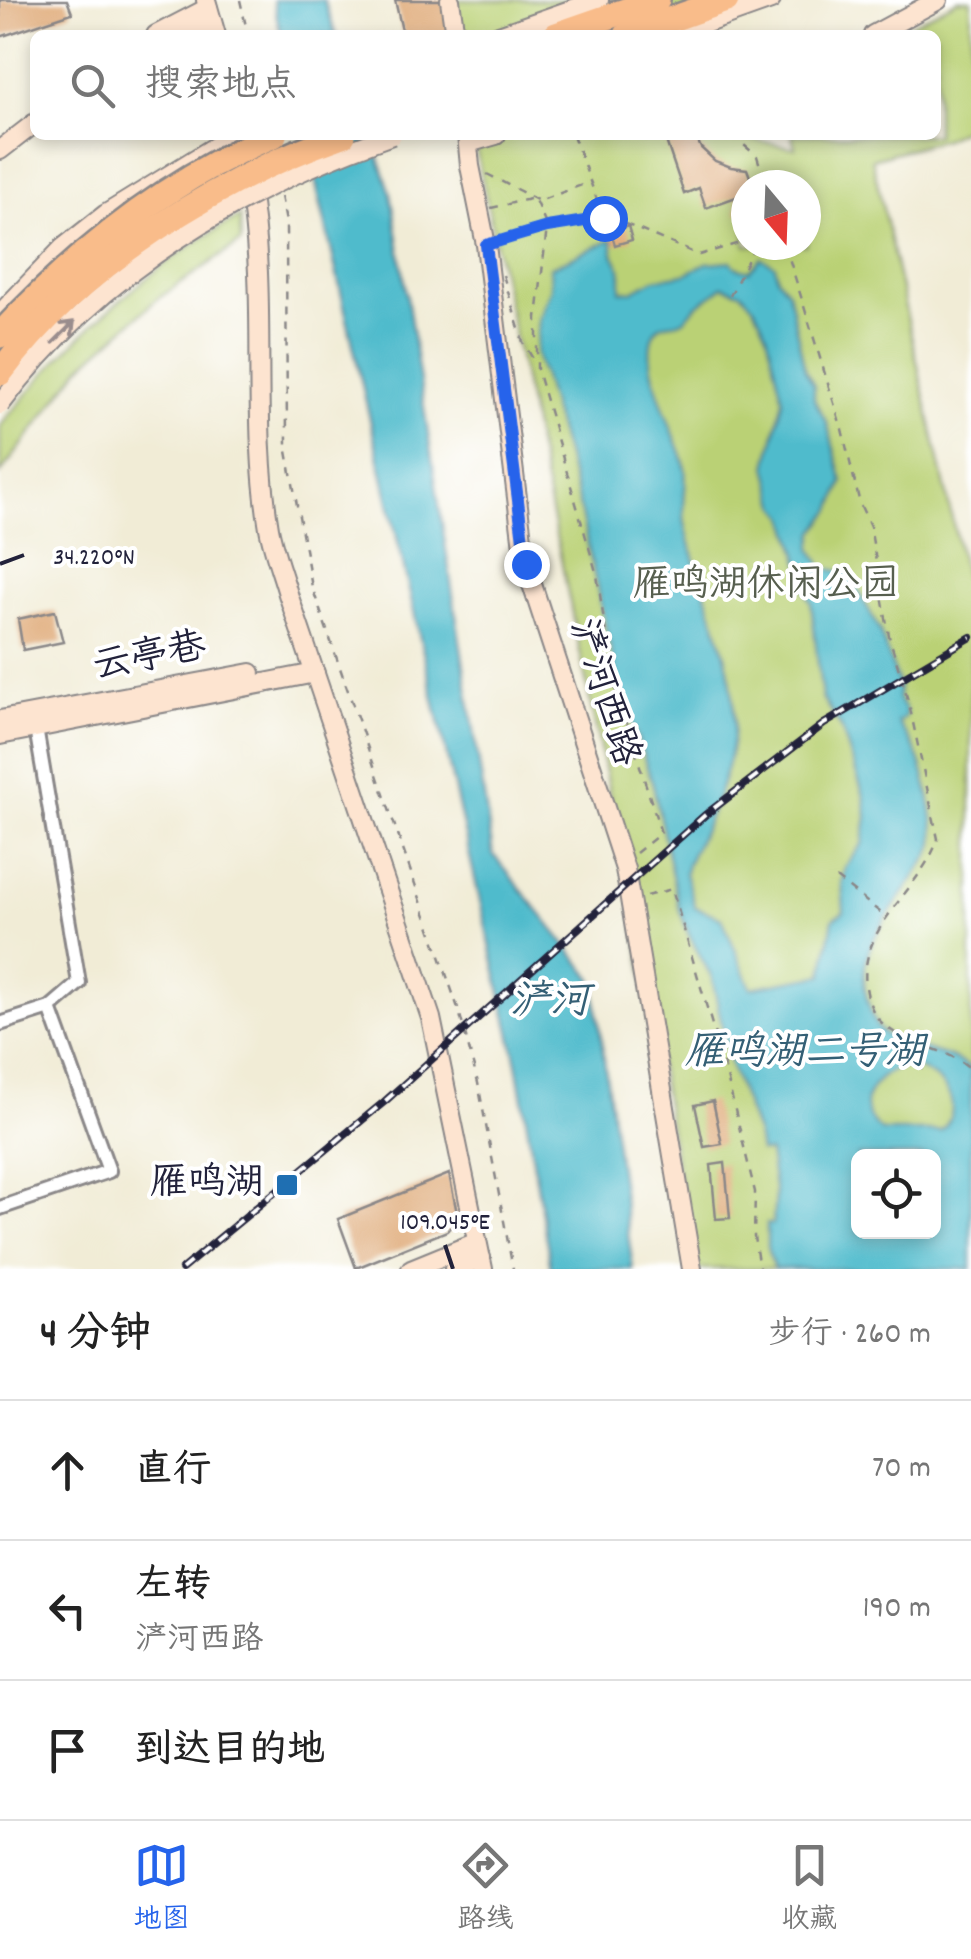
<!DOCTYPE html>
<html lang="zh">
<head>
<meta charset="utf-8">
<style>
	body { margin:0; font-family:Dekko,"LXGW WenKai TC",sans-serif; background:#f2f2f2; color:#222 }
	.controls { position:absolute; right:30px; bottom:30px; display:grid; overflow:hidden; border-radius:15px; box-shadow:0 5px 15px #0003 }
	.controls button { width:90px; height:90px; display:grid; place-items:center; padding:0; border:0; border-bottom:2px solid #e0e0e0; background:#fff; color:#222; font:50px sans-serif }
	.compass { position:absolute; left:731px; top:170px; width:90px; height:90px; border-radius:50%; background:#fff; box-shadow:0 5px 15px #0003; rotate:161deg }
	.stop { position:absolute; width:30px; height:30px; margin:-22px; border:8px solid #2563eb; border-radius:50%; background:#fff }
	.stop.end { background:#2563eb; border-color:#fff; box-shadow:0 2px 10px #0008 }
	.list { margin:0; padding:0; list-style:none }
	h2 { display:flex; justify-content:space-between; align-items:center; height:130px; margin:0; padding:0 40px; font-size:42px }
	h2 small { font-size:32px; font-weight:400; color:#767676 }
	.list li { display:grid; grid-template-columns:65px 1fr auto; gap:30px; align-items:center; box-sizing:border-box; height:140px; padding:0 40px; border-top:2px solid #e0e0e0 }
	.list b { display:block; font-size:38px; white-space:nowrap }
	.list p { margin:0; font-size:32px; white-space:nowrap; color:#767676 }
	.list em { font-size:32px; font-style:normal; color:#767676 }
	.icon { flex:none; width:55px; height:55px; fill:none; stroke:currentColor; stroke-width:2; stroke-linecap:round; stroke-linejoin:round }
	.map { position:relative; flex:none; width:971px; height:1269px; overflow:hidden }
	.search { position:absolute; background:#fff; box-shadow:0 5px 15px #0003; left:30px; right:30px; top:30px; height:110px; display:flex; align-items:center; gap:25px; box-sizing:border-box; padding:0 35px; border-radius:15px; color:#767676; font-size:38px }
	.sheet { height:550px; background:#fff }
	nav { display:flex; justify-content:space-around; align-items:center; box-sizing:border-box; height:140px; border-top:2px solid #e0e0e0; background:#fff; font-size:28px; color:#767676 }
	nav a { display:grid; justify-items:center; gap:5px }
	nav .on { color:#2563eb }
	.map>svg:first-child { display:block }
</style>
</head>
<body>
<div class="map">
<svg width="971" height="1269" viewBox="0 0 971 1269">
	<rect width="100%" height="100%" fill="#fff"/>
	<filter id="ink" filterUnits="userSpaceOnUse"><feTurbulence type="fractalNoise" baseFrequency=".01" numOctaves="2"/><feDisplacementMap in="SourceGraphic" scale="20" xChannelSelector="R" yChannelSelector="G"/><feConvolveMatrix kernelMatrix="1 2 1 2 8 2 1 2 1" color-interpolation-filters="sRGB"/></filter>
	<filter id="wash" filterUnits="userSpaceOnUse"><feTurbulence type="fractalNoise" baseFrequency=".0048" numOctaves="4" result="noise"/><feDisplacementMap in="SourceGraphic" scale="40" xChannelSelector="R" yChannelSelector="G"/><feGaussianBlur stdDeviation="2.25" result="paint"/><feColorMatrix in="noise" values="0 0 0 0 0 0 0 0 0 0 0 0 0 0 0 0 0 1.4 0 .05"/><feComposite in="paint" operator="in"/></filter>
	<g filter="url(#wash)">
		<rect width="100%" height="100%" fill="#f1ecd6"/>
		<g fill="#bad175" stroke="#6e7a58" stroke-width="2.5" fill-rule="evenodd">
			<path d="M445,0H702L669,35H452Z"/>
			<path d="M958,0H971V126L944,139L872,159L971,604V1269H694L625,869L473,135H730L795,148L792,135H936V35H891ZM746,185H806V245H746ZM858,1156H934V1232H858Z"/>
			<path d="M240,217L241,242L156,300L81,367L0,474C0,461 0,441 0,428C2,420 13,411 19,404C71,339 165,253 240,217Z"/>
		</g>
		<g fill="#50bbcc" stroke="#396e84" stroke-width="2.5" fill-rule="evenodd">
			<path d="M273,0H324L336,35H281Z"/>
			<path d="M305,135H371L391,193L493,854L593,979L633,1269H551L517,1063Z"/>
			<path d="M613,239V254L621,269V291H632L655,279L685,274L707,263L731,261L735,267L749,271L761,258L775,265L777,278L788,291L805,370L814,385V399L827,423L843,482L832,510L815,532L812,549L823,568L849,573L879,629L899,686L898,699L906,711L905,718L898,722C904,733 912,742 917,754C925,772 937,825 934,844C932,854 925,861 919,870C896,909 852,948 867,998C870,1009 873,1025 882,1032C908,1053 942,1045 971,1070V1269H774L767,1248V1224H773L775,1195L769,1152H760L757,1135L731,1067L712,978L689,935L679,908L653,785L616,675L577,496L536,353L539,318L551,288L550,267ZM722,286L741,292L755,308L767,334L783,400L767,466L777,505L786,516L796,548L805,579L804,587L811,602L822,698L841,727L864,796L867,816L863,843L845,868L842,884L844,912L833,919L823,975L751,988L722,918L695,907L685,873C687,858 700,840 706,825C719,795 734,755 734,722C735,652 699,590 685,523C681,503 689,483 684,462C675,432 637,360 655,331C662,320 674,326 683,320C689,317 693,308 699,304C708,296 715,296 722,286ZM904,1065C936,1068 970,1103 941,1131H882C849,1106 873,1076 904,1065ZM934,1156V1232H858V1156Z"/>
		</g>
		<g id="blocks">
			<g fill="#dea773">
				<path d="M0,0H67L72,13L0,37Z"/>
				<path d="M395,0H443L451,30L436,35H403Z"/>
				<path d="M664,135H695L701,148L715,161L731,167L747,169L753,185H746V215L736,213L739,196L706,208L699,188L684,194Z"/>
				<path d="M628,226L632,240L615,245L611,232Z"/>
				<path d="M55,611L63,642L23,650L18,619Z"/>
				<path d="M713,1101L722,1144L704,1147L695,1105Z"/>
				<path d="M725,1163L730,1218L716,1219L711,1165Z"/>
				<path d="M449,1174L458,1218L447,1231L356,1268L338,1219Z"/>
			</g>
		</g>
	</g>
	<g filter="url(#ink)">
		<use href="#blocks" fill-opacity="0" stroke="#8a8788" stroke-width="2.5"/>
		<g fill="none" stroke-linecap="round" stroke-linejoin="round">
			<g stroke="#8a8788" stroke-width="18">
				<g id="street">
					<path d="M0,1024L50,1008L79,983L36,728"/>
					<path d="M0,1208L109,1171L50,1008"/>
				</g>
			</g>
			<g stroke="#8a8788" stroke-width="22">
				<g id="secondary">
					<path d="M206,0L216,35"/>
					<path d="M450,0L455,35"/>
					<path d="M156,35L208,8"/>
					<path d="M186,35L212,24"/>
					<path d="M499,35L599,0"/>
					<path d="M673,35L771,0"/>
					<path d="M873,35L938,0"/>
					<path d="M467,135L470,166L486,245L525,563L625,869L692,1269"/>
					<path d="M468,143L496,135"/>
					<path d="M0,150L35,123"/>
					<path d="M249,185C269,298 250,415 269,528C273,550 282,573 288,594L431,1018L483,1269"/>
					<path d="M0,314L63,248L106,214L234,135"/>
					<path d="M0,720L251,673"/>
					<path d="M0,735L315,673"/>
					<path d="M411,1269L477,1242"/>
					<path d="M454,1269L481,1258"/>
				</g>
			</g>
			<g stroke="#8a8788" stroke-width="30">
				<g id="highway">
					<path d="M556,35L657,0"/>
					<path d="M627,35L726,0"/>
				</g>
			</g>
			<g stroke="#8a8788" stroke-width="2.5" stroke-dasharray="8 8" stroke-linecap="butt">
				<path d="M240,0L248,35"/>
				<path d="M573,135L603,216"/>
				<path d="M732,135L757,156L766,185"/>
				<path d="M487,174L539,201L590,182"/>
				<path d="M281,196L286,222L287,451L312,587L459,1011L478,1083L513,1269"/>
				<path d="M491,208L534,198L547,227L502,240"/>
				<path d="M785,245L842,429L860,504L870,526L889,636L909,704L938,839C919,894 851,930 868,997C870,1006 875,1017 882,1023C908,1047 945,1046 971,1069"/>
				<path d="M503,275L523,342L536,364"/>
				<path d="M730,296L755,245"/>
				<path d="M636,853L661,833L613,680L597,575L537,370V318L547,227L609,217L699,255L746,241"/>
				<path d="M836,878L885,916"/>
				<path d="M646,896L672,889L725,1069L755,1192L754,1237L759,1269"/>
				<path d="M922,1070L930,1048"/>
			</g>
			<use href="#street" stroke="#fff" stroke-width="12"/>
			<use href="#secondary" stroke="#fde4d0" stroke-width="18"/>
			<use href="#highway" stroke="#f9bc8a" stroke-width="25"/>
			<g stroke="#22223b" stroke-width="8">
				<path id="rail" d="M182,1269L384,1102L705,815L824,724L971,637"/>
			</g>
			<use href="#rail" stroke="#fff" stroke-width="4" stroke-dasharray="11" stroke-linecap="butt"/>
			<g stroke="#8a8788" stroke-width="22" stroke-linecap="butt">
				<path id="secondary-bridge" d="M0,405C98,272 239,189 392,135"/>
			</g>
			<g stroke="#8a8788" stroke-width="30" stroke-linecap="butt">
				<g id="highway-bridge">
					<path d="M0,335C78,252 168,179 274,135"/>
					<path d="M0,373C80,265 217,179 343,135"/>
				</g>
			</g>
			<use href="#secondary-bridge" stroke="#fde4d0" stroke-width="18"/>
			<use href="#highway-bridge" stroke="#f9bc8a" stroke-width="25"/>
		</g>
		<defs><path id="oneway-shaft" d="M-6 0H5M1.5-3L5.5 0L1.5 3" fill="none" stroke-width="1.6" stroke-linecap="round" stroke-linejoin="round" transform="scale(2.5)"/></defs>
		<use stroke="#9a8d8d" href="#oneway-shaft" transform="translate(64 332) rotate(-45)"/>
	</g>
	<g fill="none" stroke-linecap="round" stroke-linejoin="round" filter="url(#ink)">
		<path stroke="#2563eb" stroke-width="12" d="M526,564L486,245L547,227L604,218"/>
	</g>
	<path fill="none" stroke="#22223b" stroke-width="4" d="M0,564L24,555M445,1245L453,1269"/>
	<rect fill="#1f6fb2" stroke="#fff" stroke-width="4" x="275" y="1173" width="24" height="24" rx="5"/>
	<g text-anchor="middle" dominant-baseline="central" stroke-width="8" stroke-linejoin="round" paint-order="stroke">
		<g font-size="38" fill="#575f4f" stroke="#fff">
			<text x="766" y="587">雁鸣湖休闲公园</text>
		</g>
		<g font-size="38" fill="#22223b" stroke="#fff">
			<text transform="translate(150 659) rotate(-11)">云亭巷</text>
			<text transform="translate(602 693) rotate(72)">浐河西路</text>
		</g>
		<g font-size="38" fill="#22223b" stroke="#fff" text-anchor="end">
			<text x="264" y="1185">雁鸣湖</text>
		</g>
		<g font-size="40" font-style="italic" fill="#345f75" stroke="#fff">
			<text x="550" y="1004">浐河</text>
			<text x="805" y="1055">雁鸣湖二号湖</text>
		</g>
	</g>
	<g font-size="25" text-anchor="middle" fill="#22223b" stroke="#fff" stroke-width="8" stroke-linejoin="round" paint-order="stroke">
		<text x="94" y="564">34.220°N</text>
		<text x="445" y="1229">109.045°E</text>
	</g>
</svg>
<div class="controls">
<button><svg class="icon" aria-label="locate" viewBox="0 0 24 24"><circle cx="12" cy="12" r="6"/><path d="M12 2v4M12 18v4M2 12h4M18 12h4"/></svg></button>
</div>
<svg class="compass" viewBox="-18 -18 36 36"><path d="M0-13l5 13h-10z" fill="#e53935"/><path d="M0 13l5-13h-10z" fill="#767676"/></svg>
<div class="stop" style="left:604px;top:218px"></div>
<div class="stop end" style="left:526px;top:564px"></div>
<div class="search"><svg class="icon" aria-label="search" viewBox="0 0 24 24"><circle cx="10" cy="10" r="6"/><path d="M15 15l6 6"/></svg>搜索地点</div>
</div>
<section class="sheet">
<h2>4 分钟<small>步行 · 260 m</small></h2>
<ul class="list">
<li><svg class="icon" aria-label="ahead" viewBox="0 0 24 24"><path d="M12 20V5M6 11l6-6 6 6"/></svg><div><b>直行</b></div><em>70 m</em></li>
<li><svg class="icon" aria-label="left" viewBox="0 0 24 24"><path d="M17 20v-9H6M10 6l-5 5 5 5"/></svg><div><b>左转</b><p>浐河西路</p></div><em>190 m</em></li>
<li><svg class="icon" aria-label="arrive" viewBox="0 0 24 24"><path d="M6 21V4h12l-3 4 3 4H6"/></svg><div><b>到达目的地</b></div></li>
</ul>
</section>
<nav>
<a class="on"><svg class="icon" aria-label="map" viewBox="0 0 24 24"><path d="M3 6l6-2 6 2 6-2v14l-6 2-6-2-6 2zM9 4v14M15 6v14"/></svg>地图</a>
<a><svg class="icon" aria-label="directions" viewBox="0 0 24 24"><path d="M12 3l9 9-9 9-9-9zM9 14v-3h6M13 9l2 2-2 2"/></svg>路线</a>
<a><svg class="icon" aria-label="saved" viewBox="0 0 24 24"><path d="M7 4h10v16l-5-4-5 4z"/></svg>收藏</a>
</nav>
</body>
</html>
